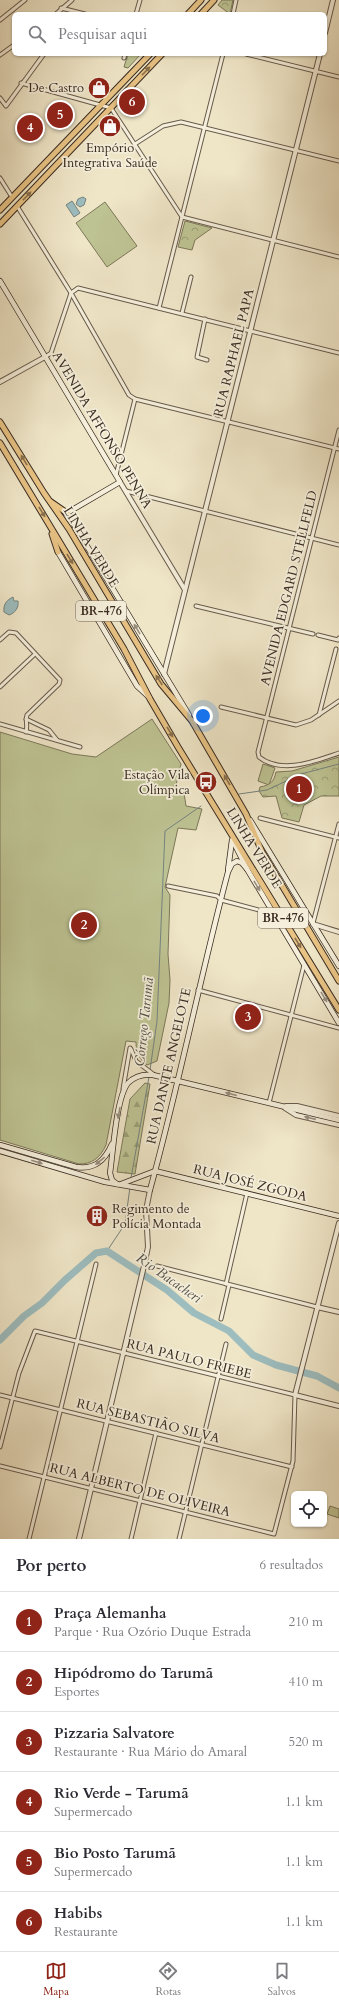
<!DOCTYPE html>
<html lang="pt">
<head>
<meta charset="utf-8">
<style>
	body { margin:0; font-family:Cardo,serif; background:#f7f7f7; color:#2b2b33 }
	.controls { position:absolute; right:12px; bottom:12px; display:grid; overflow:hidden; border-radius:6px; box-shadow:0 1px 3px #0004 }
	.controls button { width:36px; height:36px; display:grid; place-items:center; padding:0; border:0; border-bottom:1px solid #e1e1e2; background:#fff; color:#2b2b33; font:20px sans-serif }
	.you { position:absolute; left:203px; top:716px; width:14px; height:14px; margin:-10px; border:3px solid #fff; border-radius:50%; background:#1a73e8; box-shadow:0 0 0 6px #1a73e833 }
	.badge { display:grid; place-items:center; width:26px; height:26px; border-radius:50%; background:#8f2418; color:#fff; font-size:13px; font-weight:700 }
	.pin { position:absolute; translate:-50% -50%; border:2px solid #fff; box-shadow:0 1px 4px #0006 }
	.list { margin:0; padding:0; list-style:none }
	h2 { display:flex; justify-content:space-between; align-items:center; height:52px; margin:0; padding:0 16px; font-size:17px }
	h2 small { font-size:13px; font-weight:400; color:#7c7c81 }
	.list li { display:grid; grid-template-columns:26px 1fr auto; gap:12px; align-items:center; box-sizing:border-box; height:60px; padding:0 16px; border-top:1px solid #e1e1e2 }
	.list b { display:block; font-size:15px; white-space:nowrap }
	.list p { margin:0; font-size:13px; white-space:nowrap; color:#7c7c81 }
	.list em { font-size:13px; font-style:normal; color:#7c7c81 }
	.icon { flex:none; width:22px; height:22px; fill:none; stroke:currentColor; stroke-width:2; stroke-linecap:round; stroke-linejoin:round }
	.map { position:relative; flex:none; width:339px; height:1539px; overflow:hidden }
	.search { position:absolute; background:#fff; box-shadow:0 1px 3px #0004; left:12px; right:12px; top:12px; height:44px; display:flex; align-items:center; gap:10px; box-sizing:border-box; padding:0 14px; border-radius:6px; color:#7c7c81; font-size:15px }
	.sheet { height:412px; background:#fff }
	nav { display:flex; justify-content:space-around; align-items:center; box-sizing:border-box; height:56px; border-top:1px solid #e1e1e2; background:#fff; font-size:11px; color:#7c7c81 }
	nav a { display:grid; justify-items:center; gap:2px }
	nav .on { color:#8f2418 }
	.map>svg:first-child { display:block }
</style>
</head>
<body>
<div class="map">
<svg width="339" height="1539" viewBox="0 0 339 1539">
	<defs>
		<pattern id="forest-firs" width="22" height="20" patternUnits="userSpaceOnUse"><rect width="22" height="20" fill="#bec393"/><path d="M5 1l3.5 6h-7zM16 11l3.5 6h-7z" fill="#9b9f78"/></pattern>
		<pattern id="park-crowns" width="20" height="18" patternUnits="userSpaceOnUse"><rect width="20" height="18" fill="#bec393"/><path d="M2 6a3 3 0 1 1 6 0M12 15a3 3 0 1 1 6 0" fill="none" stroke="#9b9f78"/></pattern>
	</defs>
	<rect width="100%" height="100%" fill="#efe6c8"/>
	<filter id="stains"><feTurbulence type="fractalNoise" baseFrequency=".005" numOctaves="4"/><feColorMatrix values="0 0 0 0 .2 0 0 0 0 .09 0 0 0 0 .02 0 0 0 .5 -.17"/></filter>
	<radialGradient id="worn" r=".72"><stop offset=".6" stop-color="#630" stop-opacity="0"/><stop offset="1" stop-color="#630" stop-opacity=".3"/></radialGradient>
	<g fill="#bec393" stroke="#7c785a">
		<path d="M105,202L137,246L107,267L76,223Z"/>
		<path d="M152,719L181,764L175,789L184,793L186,806L202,809L196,830L178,828L165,887L170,895L168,954L170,980L169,1003L157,1061L147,1065C139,1059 136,1052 136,1042L126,1041L106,1145C100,1158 92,1164 79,1164L0,1140V732L72,754L96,757Z"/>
		<path d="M263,764L275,768L269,785L258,781Z"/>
		<path d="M330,1506L339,1509V1518L327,1514Z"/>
	</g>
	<path fill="url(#forest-firs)" stroke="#7c785a" d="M145,1083L150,1084L135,1174L117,1172L130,1099Z"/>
	<g fill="url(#park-crowns)" stroke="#7c785a">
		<path d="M222,0H233L230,14L218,5Z"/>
		<path d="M128,54H141L128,68L124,67Z"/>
		<path d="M185,221L212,228L195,240L192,250L178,247Z"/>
		<path d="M339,757V796H321L304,805L299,822L282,818L276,796L263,797L259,791L260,787C270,785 274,782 276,772L292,771Z"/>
	</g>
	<g fill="#9dbdbf" stroke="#758380">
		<path d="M83,197L86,199L84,205L80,207L76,204L78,199Z"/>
		<path d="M72,201L80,213L74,217L66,205Z"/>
		<path d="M13,597L14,601H18C19,608 15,613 9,615L4,612C3,604 7,600 13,597Z"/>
	</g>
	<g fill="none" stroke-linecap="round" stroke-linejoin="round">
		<g stroke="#758380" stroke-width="1">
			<path d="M239,794L267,790L301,774L339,764"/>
			<path d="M150,1070L157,1021L165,831L201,806"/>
			<path d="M131,1178L149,1077"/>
			<path d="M107,1251L125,1224L130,1187"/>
		</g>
		<path stroke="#9dbdbf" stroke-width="7" d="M0,1340L24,1316L42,1303L65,1280L96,1253L107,1251L167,1290L194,1313L229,1331L253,1355L276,1365L317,1376L339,1388"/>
		<g stroke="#675a4c" stroke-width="5">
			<g id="minor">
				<path d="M61,8L85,14"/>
				<path d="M56,14L72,0"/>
				<path d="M136,14L140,0"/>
				<path d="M233,14L236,0"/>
				<path d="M0,20L25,0"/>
				<path d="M246,54L339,77"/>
				<path d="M0,55L14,45"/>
				<path d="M124,58L125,54"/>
				<path d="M21,83L111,108L182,217L339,257"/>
				<path d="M0,98L6,106L44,54"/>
				<path d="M135,144L163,126L181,122L339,161"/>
				<path d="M0,178L12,197"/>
				<path d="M17,206L71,293L129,395L135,399L339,449"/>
				<path d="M159,308L223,54"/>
				<path d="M182,313L191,277"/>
				<path d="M205,319L197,357L207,360"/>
				<path d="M45,357L51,353L71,293L78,288L339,353"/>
				<path d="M339,430L258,752L259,757C282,775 315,761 339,753"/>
				<path d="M116,475L135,399"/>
				<path d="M126,491L339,545"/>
				<path d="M196,606L313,634"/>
				<path d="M318,635L338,640L339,638"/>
				<path d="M0,640L9,632L16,633L60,680L59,684L27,715C25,721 28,725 26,732"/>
				<path d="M0,687L35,654"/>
				<path d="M221,707L296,725L311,720L339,701"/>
				<path d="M319,715L336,649"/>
				<path d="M26,719L49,730L57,740"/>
				<path d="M0,724L80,747"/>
				<path d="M260,818L339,838"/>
				<path d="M168,886L217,896L221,900L274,914"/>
				<path d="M313,923L339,824"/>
				<path d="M198,990L339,1028"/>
				<path d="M131,1049L136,1061L153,1074"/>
				<path d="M123,1089L130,1048"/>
				<path d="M269,1103L304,965"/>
				<path d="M157,1266L317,1307"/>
				<path d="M226,1284L247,1193"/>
				<path d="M221,1319L229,1285"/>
				<path d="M0,1395L292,1467"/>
				<path d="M0,1447L19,1373L35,1331L295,1395L293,1461L274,1534L0,1466"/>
				<path d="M29,1539L96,1264"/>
				<path d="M131,1539L156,1433"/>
				<path d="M179,1539L226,1344"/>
			</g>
		</g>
		<g stroke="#675a4c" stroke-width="6">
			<g id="tertiary">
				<path d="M325,33L333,0"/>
				<path d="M0,382L45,357"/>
				<path d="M120,482L185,590"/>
				<path d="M164,674L320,54"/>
				<path d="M313,924L339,932"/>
				<path d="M286,1106H297L339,1116"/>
				<path d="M285,1108L296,1115L339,1125"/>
				<path d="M339,1223L295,1395L339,1406"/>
				<path d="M317,1307L339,1312"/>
				<path d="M79,1539L144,1266L148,1247L146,1210L150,1190"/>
			</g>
		</g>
		<g stroke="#3a2c22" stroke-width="6">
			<g id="secondary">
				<path d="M0,281L120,482L67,513L189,715"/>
				<path d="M58,552L137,686L149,697"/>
				<path d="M250,820L339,966"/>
				<path d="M234,843L247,869L339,1023"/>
				<path d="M228,870L232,840"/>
				<path d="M0,1145L76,1167C95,1170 105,1160 112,1144"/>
				<path d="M0,1151L105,1182L150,1190C179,1085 200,978 228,872L232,864L237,861L242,863L247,869"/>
				<path d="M155,1171L339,1216"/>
				<path d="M117,1184L112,1180L110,1173C113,1153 116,1098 128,1083C135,1076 144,1074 153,1075L339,1120"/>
				<path d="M121,1184L155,1171"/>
			</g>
		</g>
		<g stroke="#3a2c22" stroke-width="7">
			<g id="trunk">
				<path d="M188,14L201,0"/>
				<path d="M201,14L214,0"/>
				<path d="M0,210L150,54"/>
				<path d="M0,224L162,54"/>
				<path d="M0,422L44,493L69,529L161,684L192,721L246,814L262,852L339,981"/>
				<path d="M0,443L124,649L150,699L178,747L339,1010"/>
				<path d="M51,502L67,513"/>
				<path d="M52,534L58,552"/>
			</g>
		</g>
		<use href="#minor" stroke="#f5efdb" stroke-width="3"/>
		<use href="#tertiary" stroke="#f5efdb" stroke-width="4"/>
		<use href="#secondary" stroke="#f5efdb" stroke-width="4.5"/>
		<use href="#trunk" stroke="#e8c384" stroke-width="5"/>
	</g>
	<defs><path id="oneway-solid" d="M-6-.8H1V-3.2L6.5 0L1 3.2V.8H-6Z"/></defs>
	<g fill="#88704e">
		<use href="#oneway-solid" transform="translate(146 71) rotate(-46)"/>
		<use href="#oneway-solid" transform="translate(27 196) rotate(-46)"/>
		<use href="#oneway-solid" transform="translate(24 460) rotate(-121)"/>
		<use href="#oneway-solid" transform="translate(42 512) rotate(59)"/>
		<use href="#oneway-solid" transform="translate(70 559) rotate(59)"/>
		<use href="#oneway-solid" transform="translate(159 680) rotate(-123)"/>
		<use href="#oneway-solid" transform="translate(170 732) rotate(60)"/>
		<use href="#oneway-solid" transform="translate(227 780) rotate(-120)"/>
		<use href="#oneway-solid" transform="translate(298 943) rotate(59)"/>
	</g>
	<g fill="#988e7e">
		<use href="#oneway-solid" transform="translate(137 629) rotate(-121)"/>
		<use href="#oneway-solid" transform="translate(257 886) rotate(59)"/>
		<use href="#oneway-solid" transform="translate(324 997) rotate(59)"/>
		<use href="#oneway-solid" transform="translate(231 1094) rotate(-166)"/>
		<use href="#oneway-solid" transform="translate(119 1113) rotate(100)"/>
		<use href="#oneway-solid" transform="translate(310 1118) rotate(-167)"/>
		<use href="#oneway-solid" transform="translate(100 1161) rotate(141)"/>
		<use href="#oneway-solid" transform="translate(37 1162) rotate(17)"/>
	</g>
	<defs>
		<g id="shop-disc" transform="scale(1.15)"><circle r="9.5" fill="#8f2418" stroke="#f5efdb"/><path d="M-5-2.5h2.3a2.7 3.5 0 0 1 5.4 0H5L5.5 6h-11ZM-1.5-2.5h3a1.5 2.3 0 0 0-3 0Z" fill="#fff"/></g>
		<g id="bus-disc" transform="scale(1.15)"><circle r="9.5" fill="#8f2418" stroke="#f5efdb"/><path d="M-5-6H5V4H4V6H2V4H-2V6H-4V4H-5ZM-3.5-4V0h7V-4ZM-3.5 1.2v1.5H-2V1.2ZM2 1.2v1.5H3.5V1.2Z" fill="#fff"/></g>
		<g id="building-disc" transform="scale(1.15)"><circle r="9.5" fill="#8f2418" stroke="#f5efdb"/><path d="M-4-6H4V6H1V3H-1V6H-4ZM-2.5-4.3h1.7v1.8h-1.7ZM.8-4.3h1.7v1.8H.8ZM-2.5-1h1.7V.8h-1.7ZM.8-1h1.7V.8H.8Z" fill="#fff"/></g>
	</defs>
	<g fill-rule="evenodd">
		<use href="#shop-disc" x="99" y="88"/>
		<use href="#shop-disc" x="110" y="126"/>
		<use href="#bus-disc" x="206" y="782"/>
		<use href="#building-disc" x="97" y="1216"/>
	</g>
	<g text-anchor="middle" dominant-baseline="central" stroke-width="3.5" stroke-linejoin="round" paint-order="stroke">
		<g fill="#f5efdb" stroke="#72665a" stroke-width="1">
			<rect x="76" y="601" width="50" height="20" rx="3"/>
			<rect x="258" y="908" width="50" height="20" rx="3"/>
		</g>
		<g font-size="12" font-weight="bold" fill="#3a2c22">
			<text x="101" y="611">BR-476</text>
			<text x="283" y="918">BR-476</text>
		</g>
		<g font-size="13" fill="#3a2c22" stroke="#f5efdb" text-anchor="end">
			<text x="84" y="88">De Castro</text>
			<text x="110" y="148" text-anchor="middle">Empório<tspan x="110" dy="15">Integrativa Saúde</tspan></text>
			<text x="190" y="775">Estação Vila<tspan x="190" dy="15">Olímpica</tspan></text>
			<text x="112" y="1209" text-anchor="start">Regimento de<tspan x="112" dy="15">Polícia Montada</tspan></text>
		</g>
		<g font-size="13" fill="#3a2c22" stroke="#f5efdb">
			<text transform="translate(234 353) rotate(-76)">RUA RAPHAEL PAPA</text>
			<text transform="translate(102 430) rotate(59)">AVENIDA AFFONSO PENNA</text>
			<text transform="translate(91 547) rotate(58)">LINHA VERDE</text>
			<text transform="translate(289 588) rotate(-76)">AVENIDA EDGARD STELLFELD</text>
			<text transform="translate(254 848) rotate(58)">LINHA VERDE</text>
			<text transform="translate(169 1066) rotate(-77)">RUA DANTE ANGELOTE</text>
			<text transform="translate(250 1183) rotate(14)">RUA JOSÉ ZGODA</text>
			<text transform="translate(189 1359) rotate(14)">RUA PAULO FRIEBE</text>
			<text transform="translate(148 1421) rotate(14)">RUA SEBASTIÃO SILVA</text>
			<text transform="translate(140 1490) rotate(14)">RUA ALBERTO DE OLIVEIRA</text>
		</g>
		<g font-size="14" font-style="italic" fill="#535049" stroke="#f5efdb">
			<text transform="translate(144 1022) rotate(-84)">Córrego Tarumã</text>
			<text transform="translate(169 1278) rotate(35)">Rio Bacacheri</text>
		</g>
	</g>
	<rect width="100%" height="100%" filter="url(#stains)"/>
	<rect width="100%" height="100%" fill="url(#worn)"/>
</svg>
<div class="controls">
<button><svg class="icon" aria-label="locate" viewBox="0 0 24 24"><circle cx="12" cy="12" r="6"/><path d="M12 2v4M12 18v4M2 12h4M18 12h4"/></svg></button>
</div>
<div class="you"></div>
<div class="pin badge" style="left:299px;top:789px">1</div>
<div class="pin badge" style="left:84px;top:925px">2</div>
<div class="pin badge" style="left:248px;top:1017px">3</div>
<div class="pin badge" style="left:30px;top:128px">4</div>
<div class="pin badge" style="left:60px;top:115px">5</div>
<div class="pin badge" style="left:132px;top:102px">6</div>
<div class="search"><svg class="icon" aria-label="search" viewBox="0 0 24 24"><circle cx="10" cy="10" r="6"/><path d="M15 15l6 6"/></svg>Pesquisar aqui</div>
</div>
<section class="sheet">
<h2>Por perto<small>6 resultados</small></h2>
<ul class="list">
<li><span class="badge">1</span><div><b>Praça Alemanha</b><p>Parque · Rua Ozório Duque Estrada</p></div><em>210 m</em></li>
<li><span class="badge">2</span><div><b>Hipódromo do Tarumã</b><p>Esportes</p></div><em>410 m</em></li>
<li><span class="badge">3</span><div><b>Pizzaria Salvatore</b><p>Restaurante · Rua Mário do Amaral</p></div><em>520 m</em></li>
<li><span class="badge">4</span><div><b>Rio Verde - Tarumã</b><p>Supermercado</p></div><em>1.1 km</em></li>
<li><span class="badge">5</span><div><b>Bio Posto Tarumã</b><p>Supermercado</p></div><em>1.1 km</em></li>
<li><span class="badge">6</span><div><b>Habibs</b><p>Restaurante</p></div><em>1.1 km</em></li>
</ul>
</section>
<nav>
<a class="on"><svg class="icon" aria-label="map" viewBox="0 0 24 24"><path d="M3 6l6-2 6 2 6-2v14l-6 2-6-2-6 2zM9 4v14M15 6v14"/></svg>Mapa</a>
<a><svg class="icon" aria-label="directions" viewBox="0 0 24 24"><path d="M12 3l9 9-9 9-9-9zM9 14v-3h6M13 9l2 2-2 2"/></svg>Rotas</a>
<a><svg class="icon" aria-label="saved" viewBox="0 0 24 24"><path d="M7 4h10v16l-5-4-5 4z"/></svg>Salvos</a>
</nav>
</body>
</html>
